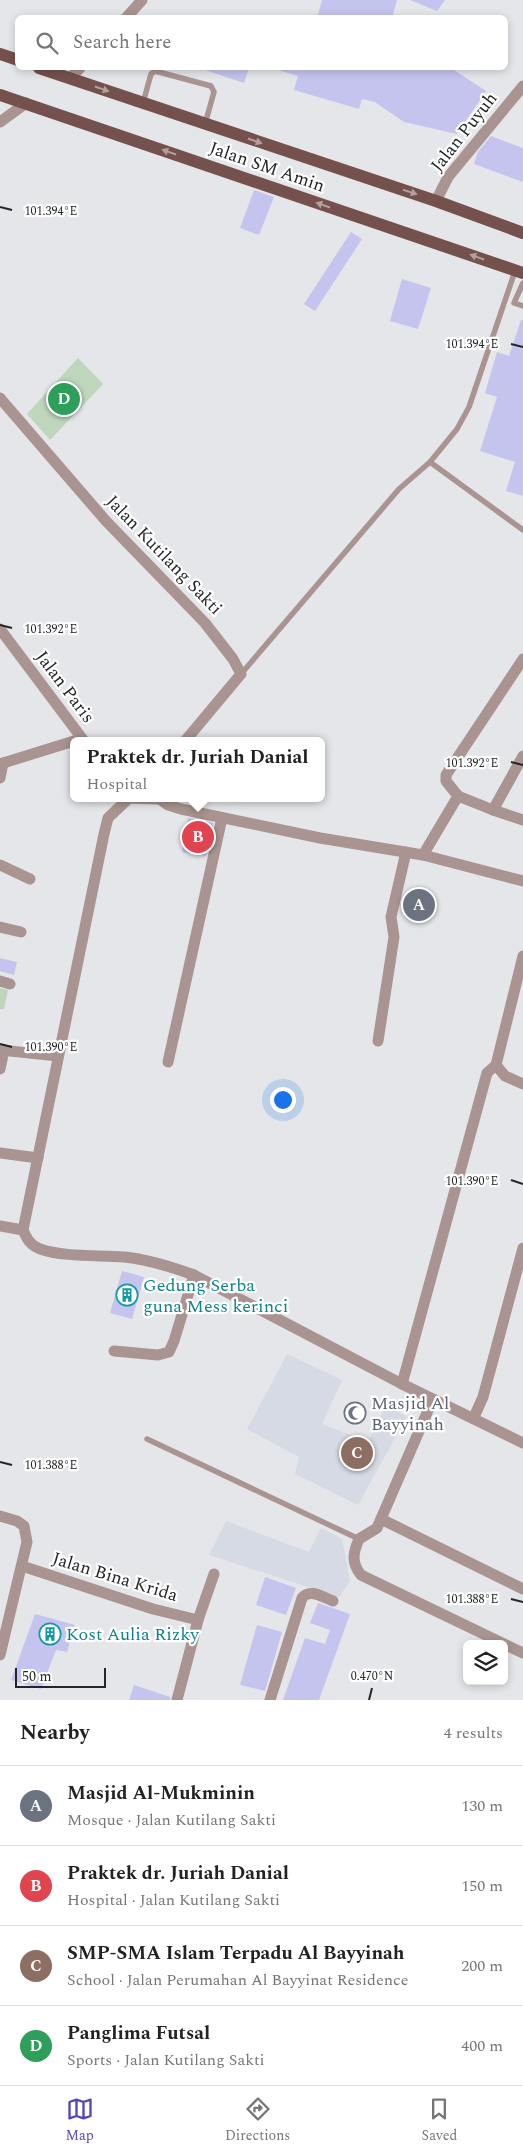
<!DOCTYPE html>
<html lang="en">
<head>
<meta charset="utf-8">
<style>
	body { margin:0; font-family:Spectral,serif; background:#f6f6f6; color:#222 }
	.controls { position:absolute; right:15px; bottom:15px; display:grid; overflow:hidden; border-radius:8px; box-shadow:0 2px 8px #0003 }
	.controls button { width:45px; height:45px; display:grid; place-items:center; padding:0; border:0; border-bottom:1px solid #e0e0e0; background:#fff; color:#222; font:25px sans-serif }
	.scale { position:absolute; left:15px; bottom:12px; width:91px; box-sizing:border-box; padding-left:5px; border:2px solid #242526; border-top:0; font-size:14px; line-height:18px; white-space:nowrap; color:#242526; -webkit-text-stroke:4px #fff; paint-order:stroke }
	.you { position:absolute; left:282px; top:1099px; width:18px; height:18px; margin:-12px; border:4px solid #fff; border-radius:50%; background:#1a73e8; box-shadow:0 0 0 8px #1a73e833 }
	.badge { display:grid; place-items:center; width:32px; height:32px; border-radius:50%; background:#5345bc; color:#fff; font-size:16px; font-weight:700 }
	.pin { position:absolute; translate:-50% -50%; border:2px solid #fff; box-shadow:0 1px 5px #0006 }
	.popup { position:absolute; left:70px; top:737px; width:255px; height:65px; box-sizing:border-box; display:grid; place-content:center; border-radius:8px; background:#fff; filter:drop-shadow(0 1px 4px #0005); font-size:16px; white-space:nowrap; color:#767676 }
	.popup b { font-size:19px; color:#222 }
	.popup::after { content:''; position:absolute; left:50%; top:100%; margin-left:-10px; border:10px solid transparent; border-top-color:#fff }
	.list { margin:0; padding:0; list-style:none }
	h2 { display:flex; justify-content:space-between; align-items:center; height:65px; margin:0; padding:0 20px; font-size:21px }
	h2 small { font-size:16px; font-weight:400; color:#767676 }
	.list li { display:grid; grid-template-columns:32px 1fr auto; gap:15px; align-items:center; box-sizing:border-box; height:80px; padding:0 20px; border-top:1px solid #e0e0e0 }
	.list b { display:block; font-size:19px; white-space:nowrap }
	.list p { margin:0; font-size:16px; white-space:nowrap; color:#767676 }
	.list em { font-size:16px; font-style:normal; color:#767676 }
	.icon { flex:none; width:28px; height:28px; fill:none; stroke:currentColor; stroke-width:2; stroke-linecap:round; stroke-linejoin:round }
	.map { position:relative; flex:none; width:523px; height:1700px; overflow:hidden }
	.search { position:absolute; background:#fff; box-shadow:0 2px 8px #0003; left:15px; right:15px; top:15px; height:55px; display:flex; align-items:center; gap:12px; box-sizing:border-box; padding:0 18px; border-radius:8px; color:#767676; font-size:19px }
	.sheet { height:385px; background:#fff }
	nav { display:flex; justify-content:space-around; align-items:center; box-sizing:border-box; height:70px; border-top:1px solid #e0e0e0; background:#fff; font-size:14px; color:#767676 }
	nav a { display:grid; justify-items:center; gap:2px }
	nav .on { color:#5345bc }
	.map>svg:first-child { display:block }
</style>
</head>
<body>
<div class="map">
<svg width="523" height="1700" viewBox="0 0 523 1700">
	<rect width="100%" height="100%" fill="#e4e6e9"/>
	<g fill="#d6dae4">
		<path d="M287,1354L342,1380L322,1424L368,1442L385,1407L407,1416L358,1505L295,1474L299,1457L247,1429Z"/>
		<path d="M226,1521L309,1552L321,1528L342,1539L350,1581L339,1597L209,1555Z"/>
	</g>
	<g fill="#bed7bc">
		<path d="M78,358L103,384L50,440L27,414Z"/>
		<path d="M0,988L8,990L4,1009H0Z"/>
	</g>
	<g fill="#c4c4ee">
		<path d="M322,0H397L392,18H317Z"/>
		<path d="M410,0H445L437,11Z"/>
		<path d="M202,68H249L244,83L202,69Z"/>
		<path d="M278,68H451L486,91L457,134L404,122L375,102L362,99L359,109L294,90L298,76L278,70Z"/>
		<path d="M491,136L523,148V182L474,164L478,152Z"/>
		<path d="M254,190L274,197L259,235L240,228Z"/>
		<path d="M351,232L362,239L315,311L304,304Z"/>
		<path d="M402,279L431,288L418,329L390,321Z"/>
		<path d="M521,320H523V496L506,491L515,462L480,451L497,397L485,393L497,352L509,356Z"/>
		<path d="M188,818L213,823L206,856L182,852Z"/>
		<path d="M0,958L17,962L14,975L0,971Z"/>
		<path d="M122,1271L144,1277L132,1319L110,1313Z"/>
		<path d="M265,1577L296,1588L286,1615L256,1605Z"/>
		<path d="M318,1603L350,1614L319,1700H283L305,1638L325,1644L330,1630L310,1623Z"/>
		<path d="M35,1614L75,1625L67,1652L56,1650L41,1689L11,1680Z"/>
		<path d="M257,1625L282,1632L265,1691L240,1685Z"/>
		<path d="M134,1685L170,1697V1700H129Z"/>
	</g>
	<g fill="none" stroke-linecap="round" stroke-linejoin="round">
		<g stroke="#a99491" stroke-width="5.5">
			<path d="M143,103L151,74L155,71L211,86L214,92L205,124"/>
			<path d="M523,283L514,303L523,306"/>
			<path d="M430,462L523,530"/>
			<path d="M241,674L399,489L430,462L457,429L469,407L515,271"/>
			<path d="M147,1439L359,1539"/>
		</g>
		<g stroke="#a99491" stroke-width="11">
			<path d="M126,18L142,0"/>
			<path d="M70,78L80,68"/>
			<path d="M0,122L26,103"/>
			<path d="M436,201L448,177L523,86"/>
			<path d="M0,398L106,521L205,623L233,659L241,674L185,741"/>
			<path d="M0,629L84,741"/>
			<path d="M0,764L74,741"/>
			<path d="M0,778L3,763"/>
			<path d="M458,796L493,810L523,756"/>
			<path d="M125,798L159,799"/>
			<path d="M158,798L168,805L181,809L320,838L423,855L523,881"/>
			<path d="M493,810L523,820"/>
			<path d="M423,855L458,796L446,781V775L523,659"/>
			<path d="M0,865L30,879"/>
			<path d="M0,927L21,932"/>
			<path d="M523,956L496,1065L505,1076L523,1084"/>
			<path d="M0,981L10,984"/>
			<path d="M378,1041L394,937L391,917L406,852"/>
			<path d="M0,1050L58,1056"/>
			<path d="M168,1062L222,818"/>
			<path d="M0,1069L4,1050"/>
			<path d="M0,1153L38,1158"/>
			<path d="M0,1226L23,1230"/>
			<path d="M23,1230C27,1239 30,1245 40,1249C63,1257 98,1255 124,1257C147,1259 172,1267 194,1275L402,1384L523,1443"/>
			<path d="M23,1230L104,834L108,818L127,800"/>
			<path d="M114,1351L158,1355L169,1352L174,1341L194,1275"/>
			<path d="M402,1384L487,1073L496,1065"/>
			<path d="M433,1399L377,1528L359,1539C353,1553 351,1562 361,1575L523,1653"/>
			<path d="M474,1417L483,1397L523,1248"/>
			<path d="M0,1516L17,1521L24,1526L27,1542L0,1655"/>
			<path d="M381,1519L523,1589"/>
			<path d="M22,1566L153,1609L198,1620"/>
			<path d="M177,1700L198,1620L214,1574"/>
			<path d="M270,1700L302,1598C310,1588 322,1597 333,1601"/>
		</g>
		<g stroke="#75514d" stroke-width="12">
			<path d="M0,54L18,60"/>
			<path d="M39,68L436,201L523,233"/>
			<path d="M0,95L523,273"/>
		</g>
	</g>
	<defs><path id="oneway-solid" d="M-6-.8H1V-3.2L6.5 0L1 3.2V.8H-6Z" transform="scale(1.25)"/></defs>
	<g fill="#b39f9d">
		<use href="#oneway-solid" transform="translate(102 89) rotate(19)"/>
		<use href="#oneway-solid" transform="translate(255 141) rotate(19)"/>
		<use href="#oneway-solid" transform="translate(169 152) rotate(-161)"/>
		<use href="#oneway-solid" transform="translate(410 192) rotate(18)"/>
		<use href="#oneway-solid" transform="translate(323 205) rotate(-161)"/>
		<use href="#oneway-solid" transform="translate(477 257) rotate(-161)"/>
	</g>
	<path fill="none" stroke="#242526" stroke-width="2" d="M0,207L12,210M511,344L523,347M0,625L12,628M511,762L523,765M0,1044L12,1047M511,1180L523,1184M0,1462L12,1465M511,1599L523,1602M369,1700L372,1688"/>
	<defs>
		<g id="building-ring" transform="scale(1.125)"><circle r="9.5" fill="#fff" stroke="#0f9aa8" stroke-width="1.5"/><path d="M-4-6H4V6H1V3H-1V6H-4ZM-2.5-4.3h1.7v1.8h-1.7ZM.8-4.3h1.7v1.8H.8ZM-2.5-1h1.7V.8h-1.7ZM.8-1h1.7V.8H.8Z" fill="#0f9aa8"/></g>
		<g id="mosque-ring" transform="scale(1.125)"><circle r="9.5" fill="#fff" stroke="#6b7280" stroke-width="1.5"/><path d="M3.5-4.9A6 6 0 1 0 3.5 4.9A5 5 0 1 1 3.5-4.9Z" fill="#6b7280"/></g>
	</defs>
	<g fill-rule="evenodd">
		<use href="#building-ring" x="127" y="1295"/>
		<use href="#mosque-ring" x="355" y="1413"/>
		<use href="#building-ring" x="50" y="1634"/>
	</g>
	<g text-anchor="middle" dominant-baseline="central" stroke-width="4.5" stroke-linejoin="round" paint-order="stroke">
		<g font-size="18" fill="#242526" stroke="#fff">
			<text transform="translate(464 132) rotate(-52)">Jalan Puyuh</text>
			<text transform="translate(267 167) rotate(19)">Jalan SM Amin</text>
			<text transform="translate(164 555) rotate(46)">Jalan Kutilang Sakti</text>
			<text transform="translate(65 687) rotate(53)">Jalan Paris</text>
			<text transform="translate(115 1577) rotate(17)">Jalan Bina Krida</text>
		</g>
		<g font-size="18" fill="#0d838f" stroke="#fff" text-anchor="start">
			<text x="143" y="1285">Gedung Serba<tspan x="143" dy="21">guna Mess kerinci</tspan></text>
			<text x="66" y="1634">Kost Aulia Rizky</text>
		</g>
		<g font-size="18" fill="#5b616d" stroke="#fff" text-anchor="start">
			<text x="371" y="1403">Masjid Al<tspan x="371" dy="21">Bayyinah</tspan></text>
		</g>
	</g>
	<g font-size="12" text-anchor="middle" fill="#242526" stroke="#fff" stroke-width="4.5" stroke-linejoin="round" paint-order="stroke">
		<text x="51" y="215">101.394°E</text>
		<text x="472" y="348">101.394°E</text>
		<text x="51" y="633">101.392°E</text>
		<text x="472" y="767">101.392°E</text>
		<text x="51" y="1051">101.390°E</text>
		<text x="472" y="1185">101.390°E</text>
		<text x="51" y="1469">101.388°E</text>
		<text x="472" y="1603">101.388°E</text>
		<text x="372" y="1680">0.470°N</text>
	</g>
</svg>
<div class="controls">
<button><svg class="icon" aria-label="layers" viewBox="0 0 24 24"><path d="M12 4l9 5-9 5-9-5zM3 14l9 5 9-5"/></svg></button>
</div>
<div class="scale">50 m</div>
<div class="you"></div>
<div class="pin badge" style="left:419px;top:905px;background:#6b7280">A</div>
<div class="pin badge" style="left:198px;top:837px;background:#e0444e">B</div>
<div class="popup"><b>Praktek dr. Juriah Danial</b>Hospital</div>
<div class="pin badge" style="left:357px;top:1453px;background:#8d6e63">C</div>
<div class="pin badge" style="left:64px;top:399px;background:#2e9e5b">D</div>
<div class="search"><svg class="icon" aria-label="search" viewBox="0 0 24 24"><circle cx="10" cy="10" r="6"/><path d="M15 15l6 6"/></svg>Search here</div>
</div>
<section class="sheet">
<h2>Nearby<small>4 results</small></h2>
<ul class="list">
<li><span class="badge" style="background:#6b7280">A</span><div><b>Masjid Al-Mukminin</b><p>Mosque · Jalan Kutilang Sakti</p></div><em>130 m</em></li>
<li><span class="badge" style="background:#e0444e">B</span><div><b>Praktek dr. Juriah Danial</b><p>Hospital · Jalan Kutilang Sakti</p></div><em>150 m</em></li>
<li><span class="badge" style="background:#8d6e63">C</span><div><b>SMP-SMA Islam Terpadu Al Bayyinah</b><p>School · Jalan Perumahan Al Bayyinat Residence</p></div><em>200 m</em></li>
<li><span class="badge" style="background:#2e9e5b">D</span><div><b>Panglima Futsal</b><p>Sports · Jalan Kutilang Sakti</p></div><em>400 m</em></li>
</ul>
</section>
<nav>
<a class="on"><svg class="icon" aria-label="map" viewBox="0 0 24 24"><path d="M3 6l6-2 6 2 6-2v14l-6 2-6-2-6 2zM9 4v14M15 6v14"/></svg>Map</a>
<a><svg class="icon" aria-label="directions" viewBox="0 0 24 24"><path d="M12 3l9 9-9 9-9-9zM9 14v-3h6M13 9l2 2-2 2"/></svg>Directions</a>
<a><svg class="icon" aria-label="saved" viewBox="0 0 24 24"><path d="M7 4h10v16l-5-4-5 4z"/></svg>Saved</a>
</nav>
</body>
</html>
